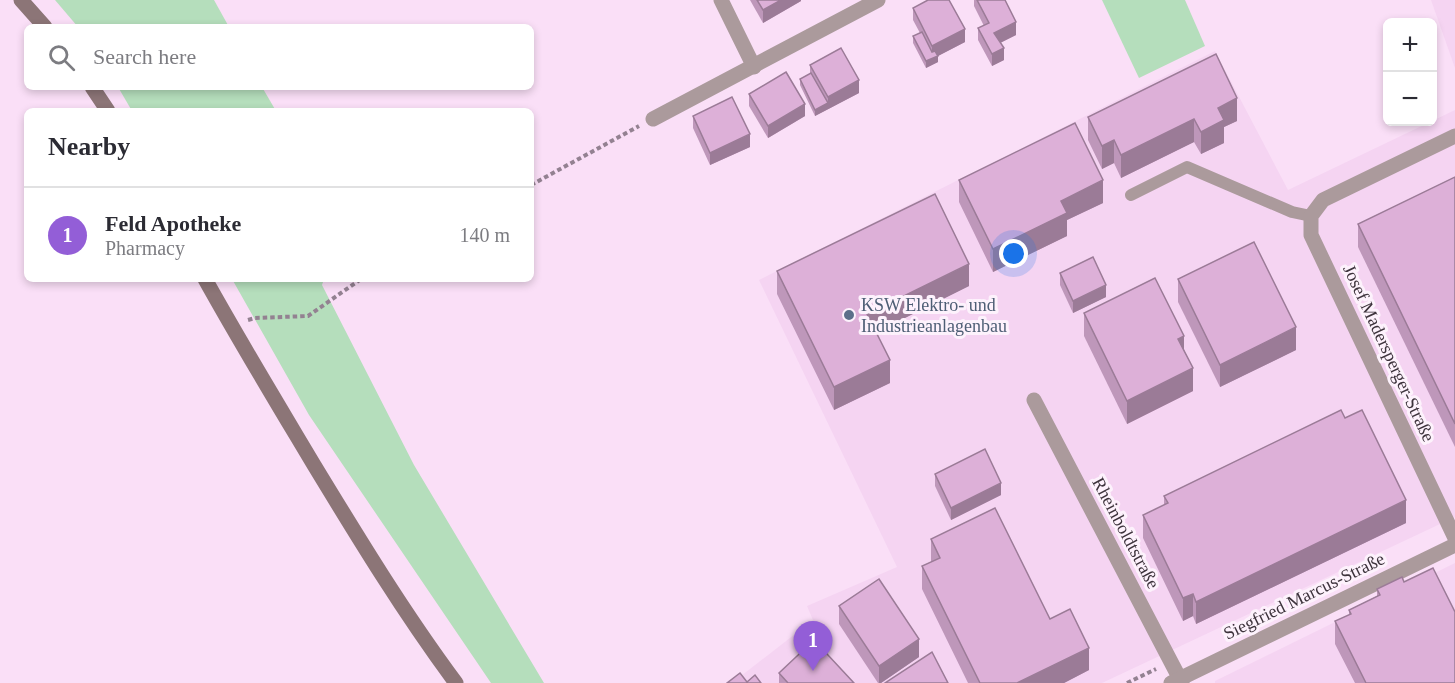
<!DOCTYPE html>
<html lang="en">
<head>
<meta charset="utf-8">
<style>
	body { margin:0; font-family:Georgia,serif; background:#f7f7f7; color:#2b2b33 }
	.controls { position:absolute; right:18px; top:18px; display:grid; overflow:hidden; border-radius:9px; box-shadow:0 3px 9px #0003 }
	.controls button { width:54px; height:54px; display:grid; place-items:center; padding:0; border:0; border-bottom:2px solid #e1e1e2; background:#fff; color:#2b2b33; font:30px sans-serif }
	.you { position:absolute; left:1014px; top:254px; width:21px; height:21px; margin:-15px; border:4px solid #fff; border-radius:50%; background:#1a73e8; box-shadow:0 0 0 9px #1a73e833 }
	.badge { display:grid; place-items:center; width:39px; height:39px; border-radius:50%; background:#935ed7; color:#fff; font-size:20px; font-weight:700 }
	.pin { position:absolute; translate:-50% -50px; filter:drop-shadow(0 2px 3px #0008) }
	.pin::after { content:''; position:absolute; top:32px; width:21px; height:18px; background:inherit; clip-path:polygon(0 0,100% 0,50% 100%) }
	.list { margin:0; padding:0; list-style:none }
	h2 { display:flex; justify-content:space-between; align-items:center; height:78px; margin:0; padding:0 24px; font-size:26px }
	h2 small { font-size:20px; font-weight:400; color:#7c7c81 }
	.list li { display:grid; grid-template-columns:39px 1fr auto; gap:18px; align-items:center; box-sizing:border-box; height:96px; padding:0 24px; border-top:2px solid #e1e1e2 }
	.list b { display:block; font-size:22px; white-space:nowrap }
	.list p { margin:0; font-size:20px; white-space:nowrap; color:#7c7c81 }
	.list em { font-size:20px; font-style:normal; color:#7c7c81 }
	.icon { flex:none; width:33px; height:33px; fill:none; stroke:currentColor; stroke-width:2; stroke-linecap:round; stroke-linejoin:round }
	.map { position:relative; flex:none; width:1455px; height:683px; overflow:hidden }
	.search { position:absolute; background:#fff; box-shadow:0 3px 9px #0003; left:24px; top:24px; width:510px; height:66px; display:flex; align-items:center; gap:15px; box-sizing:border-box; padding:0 21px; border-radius:9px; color:#7c7c81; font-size:22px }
	.panel { position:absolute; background:#fff; box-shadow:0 3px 9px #0003; left:24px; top:108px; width:510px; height:174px; border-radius:9px }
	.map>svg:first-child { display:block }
</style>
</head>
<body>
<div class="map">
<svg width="1455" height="683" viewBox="0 0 1455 683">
	<rect width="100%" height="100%" fill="#fadff7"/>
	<g fill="#f5d4f2">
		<path d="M1431,0H1455V68Z"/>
		<path d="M1215,51L1288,190L1455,110V517L1102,683H732L813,620L807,606L897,567L759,280Z"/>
		<path d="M1455,563V683H1215V681Z"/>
	</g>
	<g fill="#b5debc">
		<path d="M55,0H214L229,27H78Z"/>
		<path d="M1102,0H1185L1205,46L1139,78Z"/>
		<path d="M118,87H262L276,111H132Z"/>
		<path d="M232,279H324L322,285L414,465L544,683H491L309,415Z"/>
	</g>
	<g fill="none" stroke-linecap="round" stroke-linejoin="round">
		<g stroke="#938191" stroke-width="4" stroke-dasharray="4.5 3" stroke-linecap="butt">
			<path d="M531,185L639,126"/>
			<path d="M248,320L255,318L308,316L361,279"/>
			<path d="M1127,683L1156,669"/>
		</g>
		<path stroke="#ab9a9c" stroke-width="12" d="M1131,195L1187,167L1292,212L1311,216"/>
		<g stroke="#ab9a9c" stroke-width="15">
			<path d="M721,0L754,67"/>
			<path d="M653,119L878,0"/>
			<path d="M1455,136L1323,200L1311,216V235L1455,538"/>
			<path d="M1034,400L1182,683"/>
			<path d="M1171,683L1455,545"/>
		</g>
		<g stroke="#8c7577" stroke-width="15">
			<path d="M21,0L45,27"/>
			<path d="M92,87L108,111"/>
			<path d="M205,279C240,342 277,403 314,465C359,539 404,613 456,683"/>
		</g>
	</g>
	<g fill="#be97ba">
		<path d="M750,0H801V1L763,23Z"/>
		<path d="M974,0H1005L1016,35L1000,43L1004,60L992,66L978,40V28L984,26L974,6Z"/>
		<path d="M913,8L965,42L938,56V62L926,68L913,43V36L920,33L913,20Z"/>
		<path d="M810,65L859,93L815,116L800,85V79L810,74Z"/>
		<path d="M749,94L805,116L768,138L749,106Z"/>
		<path d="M693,116L750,147L710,165L693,128Z"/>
		<path d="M1088,117L1237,121L1224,127V143L1201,154L1194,142L1121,178L1114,163L1102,169L1088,140Z"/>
		<path d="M1455,177V447L1358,247V224Z"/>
		<path d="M959,180L1103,203L1067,220V236L993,272L959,202Z"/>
		<path d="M777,271L969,286L876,332L890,383L834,410L777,294Z"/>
		<path d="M1060,273L1106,297L1073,313L1060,285Z"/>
		<path d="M1178,279L1296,350L1220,387L1178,302Z"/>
		<path d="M1084,313L1184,349L1193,391L1127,424L1084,336Z"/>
		<path d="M1345,418L1406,523L1196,624L1193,616L1183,621L1143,538V515L1164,505V496Z"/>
		<path d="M935,474L1001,495L951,520L935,486Z"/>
		<path d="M931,539L1050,619L1089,670L1064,683H968L922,589V566L931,562Z"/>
		<path d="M1404,582L1455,683H1355L1335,644V621L1349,615V610L1377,596V589Z"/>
		<path d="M839,606L919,657L881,683H878L839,624Z"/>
		<path d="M779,673L854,683H779Z"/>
	</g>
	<g fill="#9b7b97">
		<path d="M781,0H801V1L763,23V10Z"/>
		<path d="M1016,22V35L994,46V33Z"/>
		<path d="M965,29V42L938,56V62L926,68V61L932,58V46Z"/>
		<path d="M1004,48V60L992,66V54Z"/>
		<path d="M859,80V93L815,116V110L828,103V97Z"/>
		<path d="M1237,98V121L1224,127V143L1201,154V132L1218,108Z"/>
		<path d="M805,104V116L768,138V126Z"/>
		<path d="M1194,119V142L1121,178V155Z"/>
		<path d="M750,134V147L710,165V153Z"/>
		<path d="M1114,140V163L1102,169V146Z"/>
		<path d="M1103,180V203L1067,220V236L993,272V249L1061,201Z"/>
		<path d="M969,264V286L867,337V314Z"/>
		<path d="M1106,285V297L1073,313V301Z"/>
		<path d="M1296,327V350L1220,387V365Z"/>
		<path d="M1184,336V359L1178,339Z"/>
		<path d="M890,360V383L834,410V387Z"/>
		<path d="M1193,368V391L1127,424V401Z"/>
		<path d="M1001,483V495L951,520V508Z"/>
		<path d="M1406,500V523L1196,624V602Z"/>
		<path d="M1193,594V616L1183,621V598Z"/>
		<path d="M919,639V657L881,683H879V666Z"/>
		<path d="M1089,648V670L1064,683H1017Z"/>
	</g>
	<g fill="#ddb0d8" stroke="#9b7b97" stroke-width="1.5">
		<path d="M757,0H781L763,10Z"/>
		<path d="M928,0H949L965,29L932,46L913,8Z"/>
		<path d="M977,0H1005L1016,22L994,33L1004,48L992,54L978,28L989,23Z"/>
		<path d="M922,32L932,52L935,51L938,56L926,61L913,36Z"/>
		<path d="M841,48L859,80L828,97L810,65Z"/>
		<path d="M1216,54L1237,98L1218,108L1224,120L1201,132L1194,119L1121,155L1114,140L1102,146L1088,117Z"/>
		<path d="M786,72L805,104L768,126L749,94Z"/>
		<path d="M811,73L828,103L815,110L800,79Z"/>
		<path d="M732,97L750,134L710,153L693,116Z"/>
		<path d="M1075,123L1103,180L1061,201L1067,213L993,249L959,180Z"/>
		<path d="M1455,177V424L1358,224Z"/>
		<path d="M935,194L969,264L867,314L890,360L834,387L777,271Z"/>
		<path d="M1254,242L1296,327L1220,365L1178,279Z"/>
		<path d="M1093,257L1106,285L1073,301L1060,273Z"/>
		<path d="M1155,278L1184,336L1178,339L1193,368L1127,401L1084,313Z"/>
		<path d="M1341,410L1345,418L1362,410L1406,500L1196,602L1193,594L1183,598L1143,515L1168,503L1164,496Z"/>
		<path d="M985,449L1001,483L951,508L935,474Z"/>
		<path d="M995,508L1050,619L1070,609L1089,648L1017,683H980L922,566L940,558L931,539Z"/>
		<path d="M1433,568L1455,612V683H1366L1335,621L1351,614L1349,610L1380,595L1377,589L1402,577L1404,582Z"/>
		<path d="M879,579L919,639L879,666L839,606Z"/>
		<path d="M814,640L854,683H788L779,673Z"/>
		<path d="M932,652L948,683H885Z"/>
		<path d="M740,673L747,682L755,675L761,683H727Z"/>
	</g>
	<circle fill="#5c6f8a" stroke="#fdf2fc" stroke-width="2" cx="849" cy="315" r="6"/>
	<g text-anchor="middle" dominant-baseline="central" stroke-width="6" stroke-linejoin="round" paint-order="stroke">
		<g font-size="18" fill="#4e5e75" stroke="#fdf2fc" text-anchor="start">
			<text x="861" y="305">KSW Elektro- und<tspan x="861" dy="21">Industrieanlagenbau</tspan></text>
		</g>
		<g font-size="18" fill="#3d333c" stroke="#fdf2fc">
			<text transform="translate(1389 353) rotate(65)">Josef Madersperger-Straße</text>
			<text transform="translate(1126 533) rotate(62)">Rheinboldtstraße</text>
			<text transform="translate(1304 596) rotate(-26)">Siegfried Marcus-Straße</text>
		</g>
	</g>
</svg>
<div class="controls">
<button>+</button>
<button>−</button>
</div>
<div class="you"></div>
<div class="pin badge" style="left:813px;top:671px">1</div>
<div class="search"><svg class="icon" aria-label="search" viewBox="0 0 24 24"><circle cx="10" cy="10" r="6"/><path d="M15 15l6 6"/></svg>Search here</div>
<section class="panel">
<h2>Nearby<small></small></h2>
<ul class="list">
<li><span class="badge">1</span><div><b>Feld Apotheke</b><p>Pharmacy</p></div><em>140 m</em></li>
</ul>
</section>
</div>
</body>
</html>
